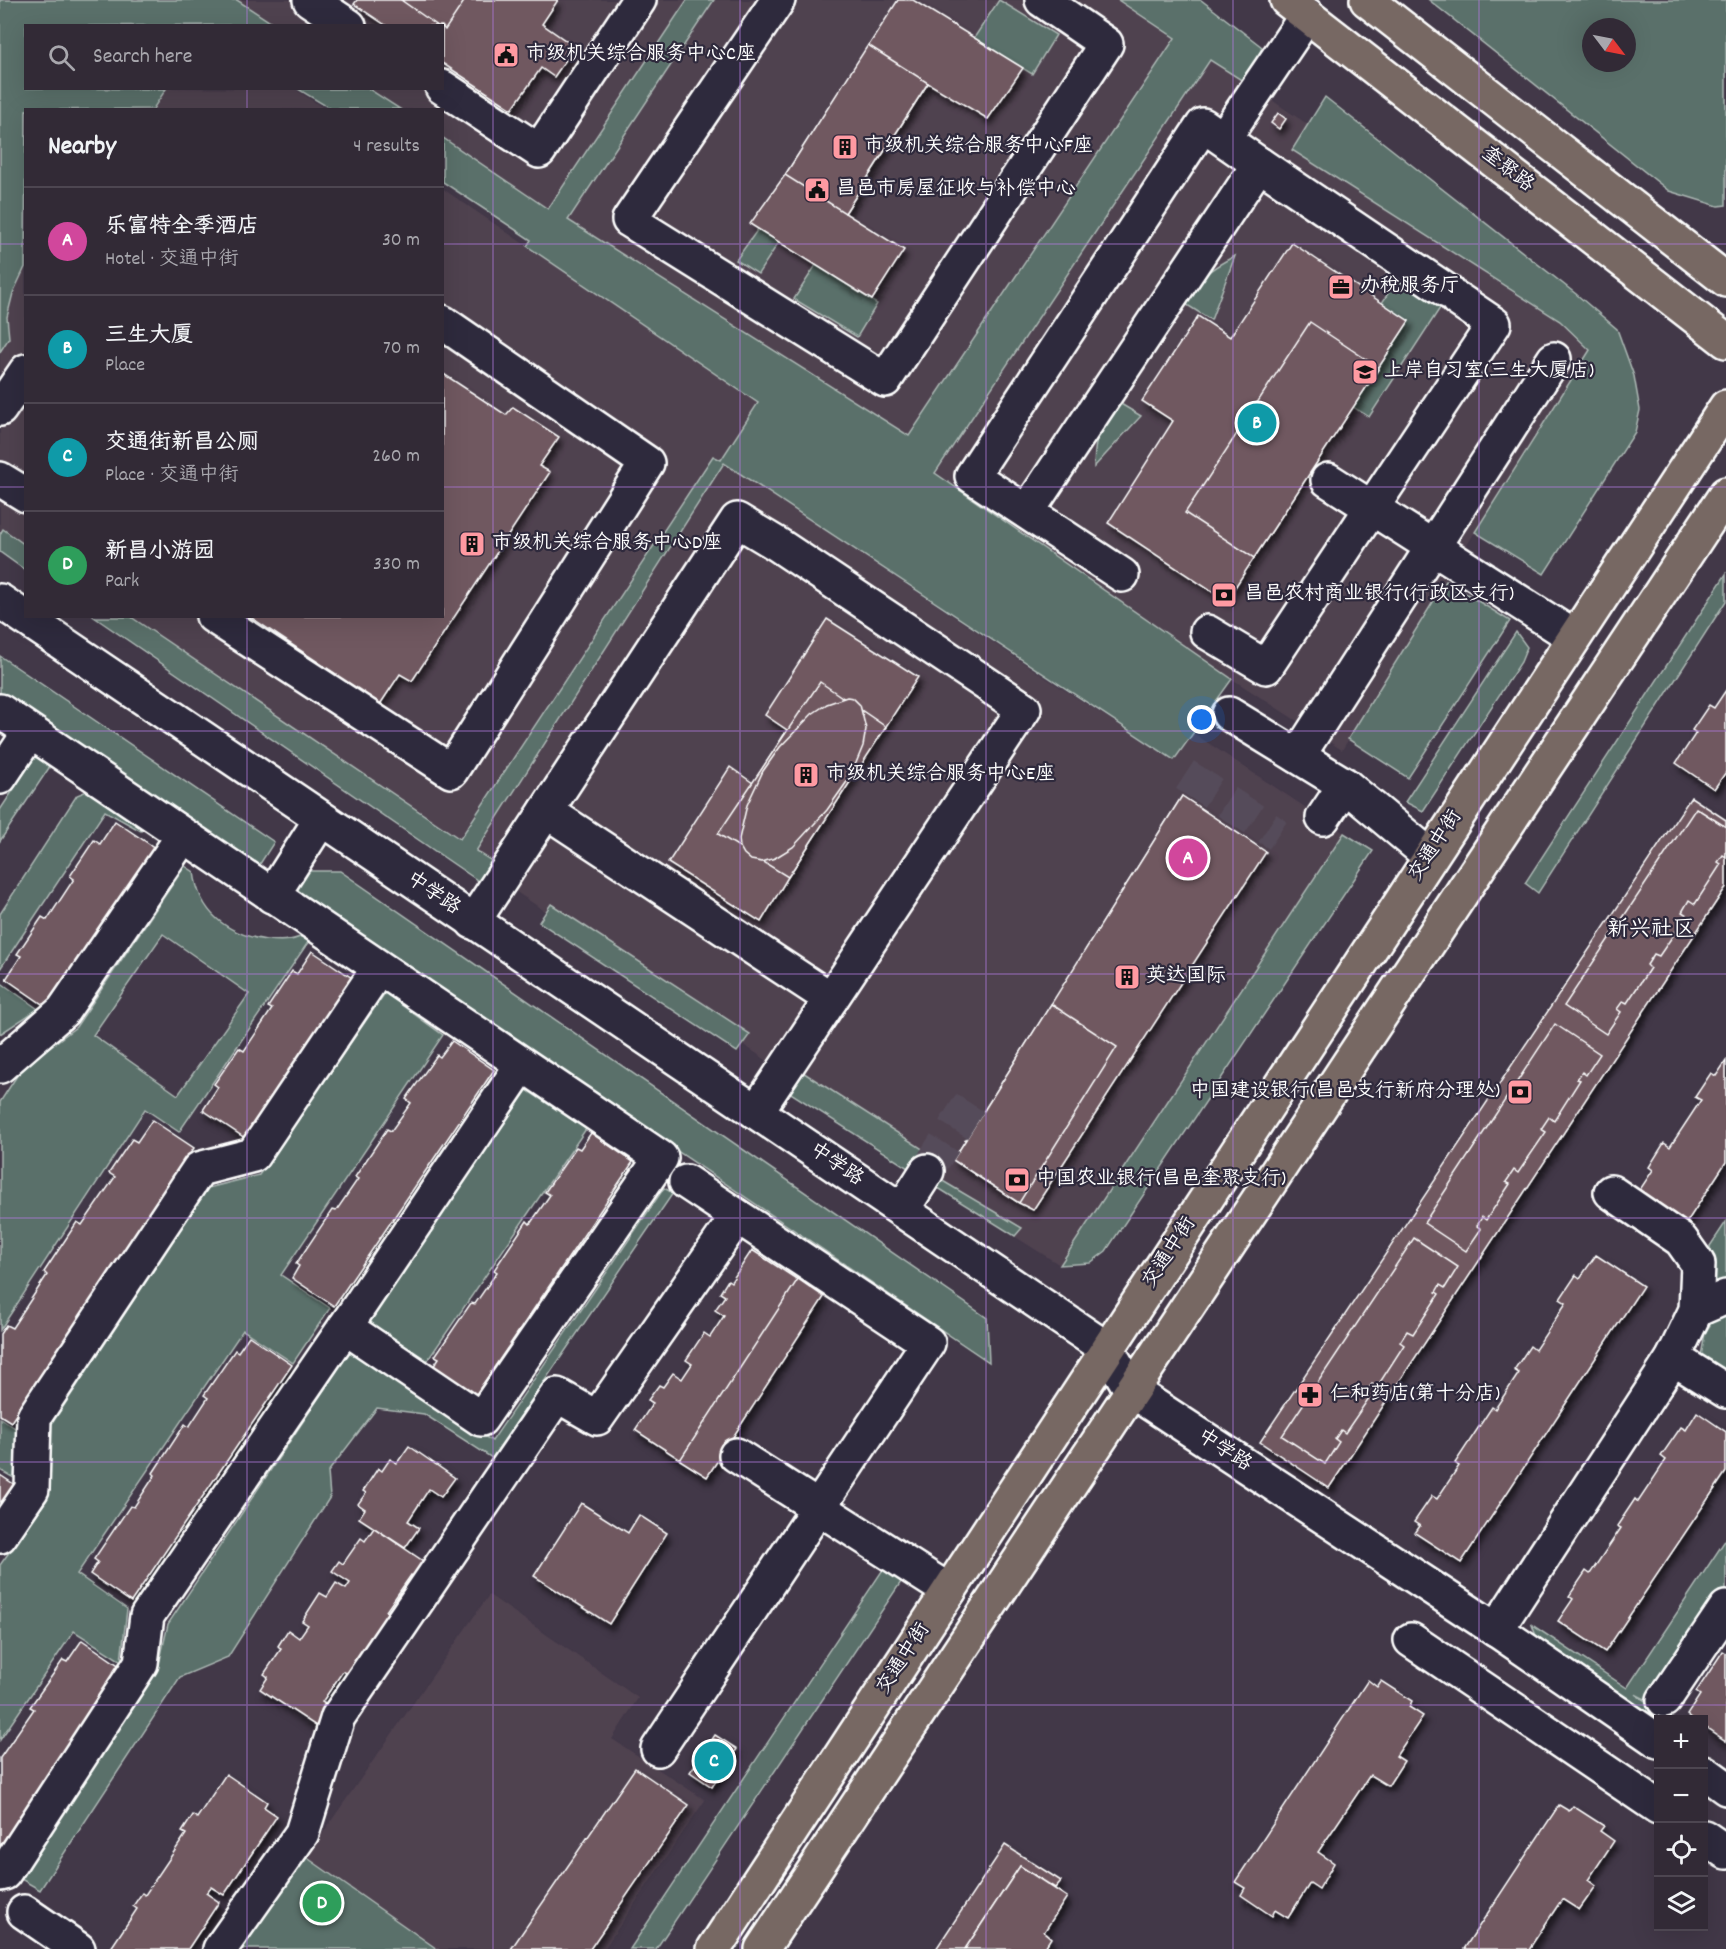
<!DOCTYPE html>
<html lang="en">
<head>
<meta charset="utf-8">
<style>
	body { margin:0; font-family:Dekko,"LXGW WenKai TC",sans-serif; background:#3d3642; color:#f1f3f6 }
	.controls { position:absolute; right:18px; bottom:18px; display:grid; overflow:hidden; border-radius:0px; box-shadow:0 6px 24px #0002 }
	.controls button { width:54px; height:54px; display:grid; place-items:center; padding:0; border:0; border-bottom:2px solid #4d4651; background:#322a36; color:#f1f3f6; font:30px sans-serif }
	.compass { position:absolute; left:1582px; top:18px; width:54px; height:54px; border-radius:50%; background:#322a36; box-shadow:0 6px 24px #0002; rotate:122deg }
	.you { position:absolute; left:1202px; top:720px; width:21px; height:21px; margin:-15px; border:4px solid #fff; border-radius:50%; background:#1a73e8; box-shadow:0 0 0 9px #1a73e833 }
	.badge { display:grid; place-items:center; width:39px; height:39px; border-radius:50%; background:#8bbbb9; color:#fff; font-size:20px; font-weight:700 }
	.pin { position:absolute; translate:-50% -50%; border:3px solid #fff; box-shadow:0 2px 6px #0006 }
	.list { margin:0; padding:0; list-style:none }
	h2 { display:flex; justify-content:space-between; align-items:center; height:78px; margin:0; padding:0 24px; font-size:26px }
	h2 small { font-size:20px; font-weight:400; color:#a8a7ad }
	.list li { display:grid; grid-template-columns:39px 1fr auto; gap:18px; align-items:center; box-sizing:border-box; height:108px; padding:0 24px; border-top:2px solid #4d4651 }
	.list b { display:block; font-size:22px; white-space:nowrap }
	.list p { margin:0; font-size:20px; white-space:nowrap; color:#a8a7ad }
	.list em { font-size:20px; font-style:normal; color:#a8a7ad }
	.icon { flex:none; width:33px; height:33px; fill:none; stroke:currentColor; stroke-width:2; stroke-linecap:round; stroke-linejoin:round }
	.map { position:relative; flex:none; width:1726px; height:1949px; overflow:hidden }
	.search { position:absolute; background:#322a36; box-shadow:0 6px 24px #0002; left:24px; top:24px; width:420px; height:66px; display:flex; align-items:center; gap:15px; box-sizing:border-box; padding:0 21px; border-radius:0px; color:#a8a7ad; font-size:22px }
	.panel { position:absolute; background:#322a36; box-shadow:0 6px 24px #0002; left:24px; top:108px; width:420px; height:510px; border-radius:0px }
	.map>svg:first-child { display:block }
</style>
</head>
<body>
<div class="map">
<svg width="1726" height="1949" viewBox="0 0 1726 1949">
	<defs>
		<filter id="shadow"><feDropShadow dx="3.5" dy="6" stdDeviation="3" flood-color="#0009"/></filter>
	</defs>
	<rect width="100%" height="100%" fill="#423848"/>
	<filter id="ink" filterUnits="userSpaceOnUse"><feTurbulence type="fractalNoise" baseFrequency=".0167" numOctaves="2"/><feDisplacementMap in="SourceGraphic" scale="12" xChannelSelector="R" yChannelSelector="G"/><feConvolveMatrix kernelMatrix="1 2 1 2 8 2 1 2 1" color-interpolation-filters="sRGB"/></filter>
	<g filter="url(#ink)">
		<g fill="#504250">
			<path d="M237,0H1118L1175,37L913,481L558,216L443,138L442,110L400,109L369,89L442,88V26L275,25Z"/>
			<path d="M1211,59L1550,288L1591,350L1475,532L1342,750L1232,679L935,473Z"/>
			<path d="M166,88L295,89L325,109L153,110Z"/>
			<path d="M443,189L758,403L721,461L1052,682L1173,760L1193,733L1344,833L1060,1265L935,1186L916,1161L463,856L112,617L442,616Z"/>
			<path d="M25,267V558L0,540V352L9,338L7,317L13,293Z"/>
			<path d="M489,1595L638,1698L612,1739L705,1800L604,1949H437L306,1857Z"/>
		</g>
		<g fill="#5a706a" stroke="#acb8b4" stroke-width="1.5" fill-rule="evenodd">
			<path d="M0,0H237L275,25L26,26V88L166,89L153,109L26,110L25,267L13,293L7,317L9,338L0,352Z"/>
			<path d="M687,0H714L568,220L909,436L1175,38L1118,0H1201L1262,47L1257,64L1246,83L1210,60L935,473L1232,679L1174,760L724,463L476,851L506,870L493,891L94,617H131L460,839L713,456L721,460L758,403L527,246L531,240L443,182V138L548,209Z"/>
			<path d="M999,0L1056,35L1032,74L974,38Z"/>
			<path d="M1429,0H1726V205L1718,206L1669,191ZM1591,27H1627V63H1591Z"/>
			<path d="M298,89H369L400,109H331Z"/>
			<path d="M1325,97L1576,294L1617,329L1634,376L1640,410L1635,432L1544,574L1475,532L1590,350L1560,321L1292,150Z"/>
			<path d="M758,229L779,242L758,274L736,260Z"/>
			<path d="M1235,256L1211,320L1184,303C1200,277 1207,270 1235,256Z"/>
			<path d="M816,265L877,304L857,337L794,299Z"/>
			<path d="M1400,274L1444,302L1369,417L1353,407L1409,321L1382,303Z"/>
			<path d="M1114,400L1141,416L1094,467C1095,436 1098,426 1114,400Z"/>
			<path d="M3,529L25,545V570L0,552V534Z"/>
			<path d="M1726,574V601L1538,893L1525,883Z"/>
			<path d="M1446,581L1510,621L1408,778L1348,739Z"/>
			<path d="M1516,632L1527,647L1521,662L1423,811L1405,802Z"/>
			<path d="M0,656L274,842L258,867L0,693Z"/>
			<path d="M37,754L45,759L49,768L0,841V810Z"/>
			<path d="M87,791L145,825L141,831L105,811L0,969V914L77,795Z"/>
			<path d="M1344,833L1373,851L1106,1251L1090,1263L1060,1265Z"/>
			<path d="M185,866L194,872C199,912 226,934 266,940C279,941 290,942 302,936L309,941L179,1132L145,1109L0,1330V1102L22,1068L76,1027ZM163,934L249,994L178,1095L93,1035Z"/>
			<path d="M307,871H340L987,1318L989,1362L296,893Z"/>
			<path d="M551,904L750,1034L737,1052L539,922Z"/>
			<path d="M0,982L38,1009L0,1034Z"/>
			<path d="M385,993L443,1035L281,1275L330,1308L293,1363L243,1330L77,1574L127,1609L121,1661L74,1631L0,1740V1565L48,1498L51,1425L208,1188L259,1175Z"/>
			<path d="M798,1069L924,1150L911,1170L786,1090Z"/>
			<path d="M527,1090L586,1129L423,1367L362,1332Z"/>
			<path d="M941,1180L1022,1228L1015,1236L935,1186Z"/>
			<path d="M664,1188L673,1193L492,1458L424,1414L377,1408L328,1472L330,1497L228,1657L180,1677L40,1890L21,1879L160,1660L168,1624L350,1351L492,1441Z"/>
			<path d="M1726,1222V1286L1712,1285L1710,1246Z"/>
			<path d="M1726,1314V1372L1701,1356L1705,1333L1715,1317Z"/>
			<path d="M0,1418L18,1430L14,1478L0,1470Z"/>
			<path d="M1726,1539V1589L1651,1702L1635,1694L1673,1719L1658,1720V1725L1539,1644L1532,1625L1627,1688Z"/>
			<path d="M884,1568L901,1582L656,1949H630Z"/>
			<path d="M306,1857L437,1949H241Z"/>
		</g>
		<g fill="#705961" stroke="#fff" stroke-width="1.5" filter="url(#shadow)">
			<path d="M357,0H558L542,24L575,47L554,77L541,68L512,109L442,63V26H387L354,4Z"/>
			<path d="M401,0H465L445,30L442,26H438Z"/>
			<path d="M898,0H913L1023,68L988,119L928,83L845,213L904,250L872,300L750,224L785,175Z"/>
			<path d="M868,45L928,83L845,213L785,175Z"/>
			<path d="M1278,113L1286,119L1279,129L1271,123Z"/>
			<path d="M1292,243L1409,321L1226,601L1108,523L1173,421L1142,401L1198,316L1230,337Z"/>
			<path d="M1310,322L1379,368L1254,558L1185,513Z"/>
			<path d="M442,373L506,415L513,407L559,437L539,466L550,472L412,681L400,674L375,712L331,682L336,674L249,616H442Z"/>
			<path d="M827,619L918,677L788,877L761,922L668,863L730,767L753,783L787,730L765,715Z"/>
			<path d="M820,682L886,727L788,877L718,834Z"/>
			<path d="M1726,690V772L1714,789L1676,763L1696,733L1692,730L1709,705L1714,708Z"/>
			<path d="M847,697L853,698L860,705L866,729L863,746L856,763L846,783L827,810L793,847L775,858L762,862L751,860L744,854L740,847L739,839L747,805L763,771L780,747L812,714L827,704Z"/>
			<path d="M1182,796L1254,844L1153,995L1086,949Z"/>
			<path d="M1182,796L1266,852L1033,1210L1019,1203L953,1160Z"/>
			<path d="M1691,797L1726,820V887L1329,1488L1260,1442Z"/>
			<path d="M1696,808L1726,827V857L1723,855L1718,862L1721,864L1695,904L1689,900L1682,912L1687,915L1659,956L1654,954L1647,965L1650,968L1627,1003L1623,1001L1617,1009L1621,1012L1606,1034L1564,1006Z"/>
			<path d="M115,821L155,848L48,1008L6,979L21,956L17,954L42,917L47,920L74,879L70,876L94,840L100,844Z"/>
			<path d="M312,951L352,978L245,1138L203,1110L218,1087L214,1084L239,1048L244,1051L272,1009L268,1007L292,971L297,974Z"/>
			<path d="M1051,1004L1117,1047L1019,1203L953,1160Z"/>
			<path d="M1555,1024L1600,1054L1586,1075L1582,1072L1577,1079L1580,1080L1554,1121L1549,1117L1541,1129L1546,1132L1518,1173L1514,1170L1506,1182L1510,1184L1486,1220L1482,1217L1477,1226L1481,1229L1466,1251L1424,1223Z"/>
			<path d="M452,1041L494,1070L334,1306L292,1278L299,1266L296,1264L332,1210L336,1211L358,1179L355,1177L387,1129L391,1131L411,1103L406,1099L437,1055L440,1057Z"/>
			<path d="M1726,1061V1162L1685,1225L1637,1194L1653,1170L1649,1167L1664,1143L1670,1147L1701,1100L1695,1097L1711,1073L1716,1076Z"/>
			<path d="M152,1120L194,1148L11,1422L0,1415V1334L6,1325L12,1328L47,1275L44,1272L77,1222L82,1225L115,1177L109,1173L132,1139L137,1142Z"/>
			<path d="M591,1133L633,1162L473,1399L431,1370L439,1358L435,1356L471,1303L475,1304L497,1272L494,1270L527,1221L530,1224L550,1195L545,1192L576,1147L580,1149Z"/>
			<path d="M1414,1238L1458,1267L1445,1288L1440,1285L1436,1292L1439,1294L1413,1334L1407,1331L1400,1342L1404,1345L1377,1387L1372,1384L1364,1395L1369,1398L1345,1433L1341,1430L1335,1439L1339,1442L1325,1464L1282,1436Z"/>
			<path d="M752,1250L818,1293L797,1325L783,1316L764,1346L776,1354L737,1414L723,1405L700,1441L708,1446L700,1457L704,1460L696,1470L635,1430L653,1403L648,1400L659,1385L663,1387L673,1373L682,1379L692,1364L686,1360L704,1333L710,1337L724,1316L715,1310L725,1296L720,1293L728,1280L731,1282Z"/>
			<path d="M1596,1255L1643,1286L1461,1563L1415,1533L1420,1526L1414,1522L1432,1496L1437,1499L1459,1466L1455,1463L1492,1407L1495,1409L1519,1373L1514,1370L1530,1346L1535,1350L1566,1303L1560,1299L1576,1275L1580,1278Z"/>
			<path d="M798,1279L824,1297L707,1477L680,1460Z"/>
			<path d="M249,1336L292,1365L131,1602L90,1574L98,1562L94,1559L130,1506L134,1507L155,1475L153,1473L185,1424L189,1427L208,1398L204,1395L235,1350L238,1352Z"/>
			<path d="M1697,1412L1726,1432V1472L1605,1652L1558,1621L1573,1599L1569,1596L1586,1571L1590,1574L1621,1528L1617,1526L1635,1499L1638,1502L1666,1460L1661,1456L1681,1427L1686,1430Z"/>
			<path d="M409,1446L455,1478L441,1497L429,1489L408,1521L419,1528L405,1548L359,1518L365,1509L358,1504L366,1493L363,1491L378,1468L382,1471L390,1459L397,1463Z"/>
			<path d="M0,1475L15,1485L0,1507Z"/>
			<path d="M581,1503L628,1533L639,1515L667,1533L609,1624L534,1576Z"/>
			<path d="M374,1528L429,1565L419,1580L411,1575L386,1611L395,1618L352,1677L343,1671L322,1702L329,1707L316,1726L260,1689L268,1677L264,1674L281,1649L278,1646L288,1630L299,1638L308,1625L302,1621L320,1593L327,1597L336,1583L346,1589L350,1583L332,1571L339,1561L343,1564L361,1538L365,1541Z"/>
			<path d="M82,1640L124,1669L0,1849V1758L34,1709L30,1707L63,1660L67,1662Z"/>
			<path d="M1723,1651L1726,1653V1741L1704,1726V1720H1693L1687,1715L1700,1695L1696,1692Z"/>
			<path d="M1368,1680L1377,1687L1381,1681L1412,1701L1409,1707L1423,1716L1396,1756L1404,1761L1388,1786L1370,1775L1318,1852L1334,1863L1319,1889L1310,1883L1288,1918L1275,1910L1272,1916L1241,1895L1245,1888L1235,1882Z"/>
			<path d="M715,1735L737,1749L712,1787L690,1772Z"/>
			<path d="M635,1768L689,1805L590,1949H511Z"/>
			<path d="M226,1774L267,1802L264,1807L277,1816L224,1895L211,1887L206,1893L219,1902L188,1949H112L111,1948L137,1909L133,1906L142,1893L145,1895L186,1834L182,1832L193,1815L197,1818Z"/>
			<path d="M1559,1805L1569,1811L1573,1806L1604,1826L1600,1831L1614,1841L1588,1880L1596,1886L1579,1910L1562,1899L1529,1949H1464Z"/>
			<path d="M1005,1845L1061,1881L1055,1888L1020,1866L965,1949H936Z"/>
			<path d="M1020,1866L1067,1897L1044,1932L1051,1938L1044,1949H965Z"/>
		</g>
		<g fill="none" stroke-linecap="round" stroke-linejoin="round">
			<g stroke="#554c5a" stroke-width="33" stroke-dasharray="33 16" stroke-linecap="butt">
				<path d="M1185,775L1278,835"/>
				<path d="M927,1171L970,1103"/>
			</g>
			<g stroke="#fff" stroke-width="38">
				<g id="minor">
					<path d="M310,0L349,26"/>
					<path d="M778,0L629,220L885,380L1106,44L1042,0"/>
					<path d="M442,87L539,151L639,0"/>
					<path d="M1224,138L1307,15"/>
					<path d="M1259,164L1447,291"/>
					<path d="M0,409L26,371"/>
					<path d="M0,479L26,495"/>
					<path d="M1328,480L1574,637"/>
					<path d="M1027,512L1259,164L1203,125L972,476L1122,575"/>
					<path d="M0,601L1107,1349L1132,1391L1501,1633L1658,1741"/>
					<path d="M213,616L451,771L647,463L442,322"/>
					<path d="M1207,632L1266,667L1494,324L1457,299"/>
					<path d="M0,711L661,1158L481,1419L345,1327"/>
					<path d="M1229,714L1345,785L1430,856"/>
					<path d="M1298,756L1554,359"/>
					<path d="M0,777L30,732"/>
					<path d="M546,811L831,999"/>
					<path d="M1323,818L1345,785"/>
					<path d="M272,896L321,819"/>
					<path d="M473,922L737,520L777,544L1024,709L756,1112"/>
					<path d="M0,1066L63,1011L183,836"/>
					<path d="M902,1210L927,1171"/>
					<path d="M1696,1310L1726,1297"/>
					<path d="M1673,1358L1726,1391"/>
					<path d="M736,1455L949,1591"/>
					<path d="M0,1536L32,1489L34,1417L199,1169L253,1155L379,968"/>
					<path d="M1496,1630L1673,1358L1696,1310L1698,1264L1681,1240L1611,1192"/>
					<path d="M1411,1640L1658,1807"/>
					<path d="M1664,1700L1726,1608"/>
					<path d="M658,1749L928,1343L686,1182"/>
					<path d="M1704,1772L1726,1788"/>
					<path d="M1704,1837L1726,1852"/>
					<path d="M0,1874L4,1873L141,1663L147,1616L345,1327L522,1065"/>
					<path d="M24,1912L78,1949"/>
					<path d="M220,1949L302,1833L338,1717L557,1395L597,1418L737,1217"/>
				</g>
			</g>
			<g stroke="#fff" stroke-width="38">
				<g id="major">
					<path d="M1287,0L1726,341"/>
					<path d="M1367,0L1726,280"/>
					<path d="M714,1949L1726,407"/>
					<path d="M762,1949L1726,494"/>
				</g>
			</g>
			<use href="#minor" stroke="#2f2a3d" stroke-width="33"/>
			<use href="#major" stroke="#776864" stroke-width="33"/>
		</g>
	</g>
	<path fill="none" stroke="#a976d5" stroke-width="1.5" stroke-opacity="0.55" d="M247,0V26M493,0V1949M740,0V1949M986,0V1949M1233,0V1949M1479,0V1949M247,88V110M0,244H26M442,244H1726M0,487H26M442,487H1726M247,616V1949M0,731H1726M0,974H1726M0,1218H1726M0,1462H1726M0,1705H1726"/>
	<defs>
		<g id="civic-square" transform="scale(1.35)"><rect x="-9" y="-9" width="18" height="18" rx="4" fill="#ff9aa2" stroke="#2f2a3d"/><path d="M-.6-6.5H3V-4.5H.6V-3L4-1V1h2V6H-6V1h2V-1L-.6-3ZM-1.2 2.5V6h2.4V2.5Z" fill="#111"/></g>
		<g id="building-square" transform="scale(1.35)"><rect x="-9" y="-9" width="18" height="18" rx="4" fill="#ff9aa2" stroke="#2f2a3d"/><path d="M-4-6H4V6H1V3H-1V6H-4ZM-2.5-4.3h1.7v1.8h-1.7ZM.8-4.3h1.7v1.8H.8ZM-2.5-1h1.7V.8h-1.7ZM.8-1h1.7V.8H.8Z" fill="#111"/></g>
		<g id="office-square" transform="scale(1.35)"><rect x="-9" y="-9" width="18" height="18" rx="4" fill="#ff9aa2" stroke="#2f2a3d"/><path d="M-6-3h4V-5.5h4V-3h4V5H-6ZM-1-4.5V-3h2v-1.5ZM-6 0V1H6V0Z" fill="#111"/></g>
		<g id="school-square" transform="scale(1.35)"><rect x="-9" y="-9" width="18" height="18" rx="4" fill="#ff9aa2" stroke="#2f2a3d"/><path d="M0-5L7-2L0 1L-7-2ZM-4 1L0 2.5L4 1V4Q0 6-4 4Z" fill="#111"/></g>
		<g id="bank-square" transform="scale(1.35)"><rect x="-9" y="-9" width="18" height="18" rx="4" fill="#ff9aa2" stroke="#2f2a3d"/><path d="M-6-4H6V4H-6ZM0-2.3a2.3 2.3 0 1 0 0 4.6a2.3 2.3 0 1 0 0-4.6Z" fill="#111"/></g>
		<g id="pharmacy-square" transform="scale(1.35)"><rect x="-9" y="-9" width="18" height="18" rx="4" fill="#ff9aa2" stroke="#2f2a3d"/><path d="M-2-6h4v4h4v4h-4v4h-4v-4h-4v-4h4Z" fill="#111"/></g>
	</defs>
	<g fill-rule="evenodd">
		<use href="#civic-square" x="506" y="55"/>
		<use href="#building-square" x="845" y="147"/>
		<use href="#civic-square" x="817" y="190"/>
		<use href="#office-square" x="1341" y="287"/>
		<use href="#school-square" x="1365" y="372"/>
		<use href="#building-square" x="472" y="544"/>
		<use href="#bank-square" x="1224" y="595"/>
		<use href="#building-square" x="806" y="775"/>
		<use href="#building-square" x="1127" y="977"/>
		<use href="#bank-square" x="1520" y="1092"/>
		<use href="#bank-square" x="1017" y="1180"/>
		<use href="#pharmacy-square" x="1310" y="1395"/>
	</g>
	<g text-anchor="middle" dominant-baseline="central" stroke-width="4.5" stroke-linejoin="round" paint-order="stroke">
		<g font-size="20" fill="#fff" stroke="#2f2a3d" text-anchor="start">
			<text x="526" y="55">市级机关综合服务中心C座</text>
			<text x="864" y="147">市级机关综合服务中心F座</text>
			<text x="836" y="190">昌邑市房屋征收与补偿中心</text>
			<text x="1360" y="287">办税服务厅</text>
			<text x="1384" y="372">上岸自习室(三生大厦店)</text>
			<text x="492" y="544">市级机关综合服务中心D座</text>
			<text x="1244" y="595">昌邑农村商业银行(行政区支行)</text>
			<text x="826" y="775">市级机关综合服务中心E座</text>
			<text x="1146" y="977">英达国际</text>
			<text x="1500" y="1092" text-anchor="end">中国建设银行(昌邑支行新府分理处)</text>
			<text x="1036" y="1180">中国农业银行(昌邑奎聚支行)</text>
			<text x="1330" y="1395">仁和药店(第十分店)</text>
		</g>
		<g font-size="20" fill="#fff" stroke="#2f2a3d">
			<text transform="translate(1507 170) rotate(38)">奎聚路</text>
			<text transform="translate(1436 846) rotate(-57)">交通中街</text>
			<text transform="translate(433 894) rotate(34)">中学路</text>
			<text transform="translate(836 1165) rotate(34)">中学路</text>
			<text transform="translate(1170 1253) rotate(-57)">交通中街</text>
			<text transform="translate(1224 1451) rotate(33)">中学路</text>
			<text transform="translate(904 1659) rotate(-57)">交通中街</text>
		</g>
		<g font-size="22" fill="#fff" stroke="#2f2a3d">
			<text x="1651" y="930">新兴社区</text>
		</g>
	</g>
</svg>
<div class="controls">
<button>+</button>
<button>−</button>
<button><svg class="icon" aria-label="locate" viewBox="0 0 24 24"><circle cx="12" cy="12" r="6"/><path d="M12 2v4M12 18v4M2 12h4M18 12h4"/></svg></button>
<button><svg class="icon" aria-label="layers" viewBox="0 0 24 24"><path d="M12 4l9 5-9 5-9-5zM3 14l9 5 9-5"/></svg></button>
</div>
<svg class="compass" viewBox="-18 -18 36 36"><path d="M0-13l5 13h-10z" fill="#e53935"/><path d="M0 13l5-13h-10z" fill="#a8a7ad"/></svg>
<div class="you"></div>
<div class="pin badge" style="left:1188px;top:858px;background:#d1479c">A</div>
<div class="pin badge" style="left:1257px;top:423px;background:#0f9aa8">B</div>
<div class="pin badge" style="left:714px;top:1761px;background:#0f9aa8">C</div>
<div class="pin badge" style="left:322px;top:1903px;background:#2e9e5b">D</div>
<div class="search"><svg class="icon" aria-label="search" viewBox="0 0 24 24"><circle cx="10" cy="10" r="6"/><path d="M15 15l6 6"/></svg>Search here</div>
<section class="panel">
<h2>Nearby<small>4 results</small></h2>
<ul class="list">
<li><span class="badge" style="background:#d1479c">A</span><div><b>乐富特全季酒店</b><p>Hotel · 交通中街</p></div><em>30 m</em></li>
<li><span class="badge" style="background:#0f9aa8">B</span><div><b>三生大厦</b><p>Place</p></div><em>70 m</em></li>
<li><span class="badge" style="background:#0f9aa8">C</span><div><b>交通街新昌公厕</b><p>Place · 交通中街</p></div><em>260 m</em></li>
<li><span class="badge" style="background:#2e9e5b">D</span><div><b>新昌小游园</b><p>Park</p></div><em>330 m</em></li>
</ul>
</section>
</div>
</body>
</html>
